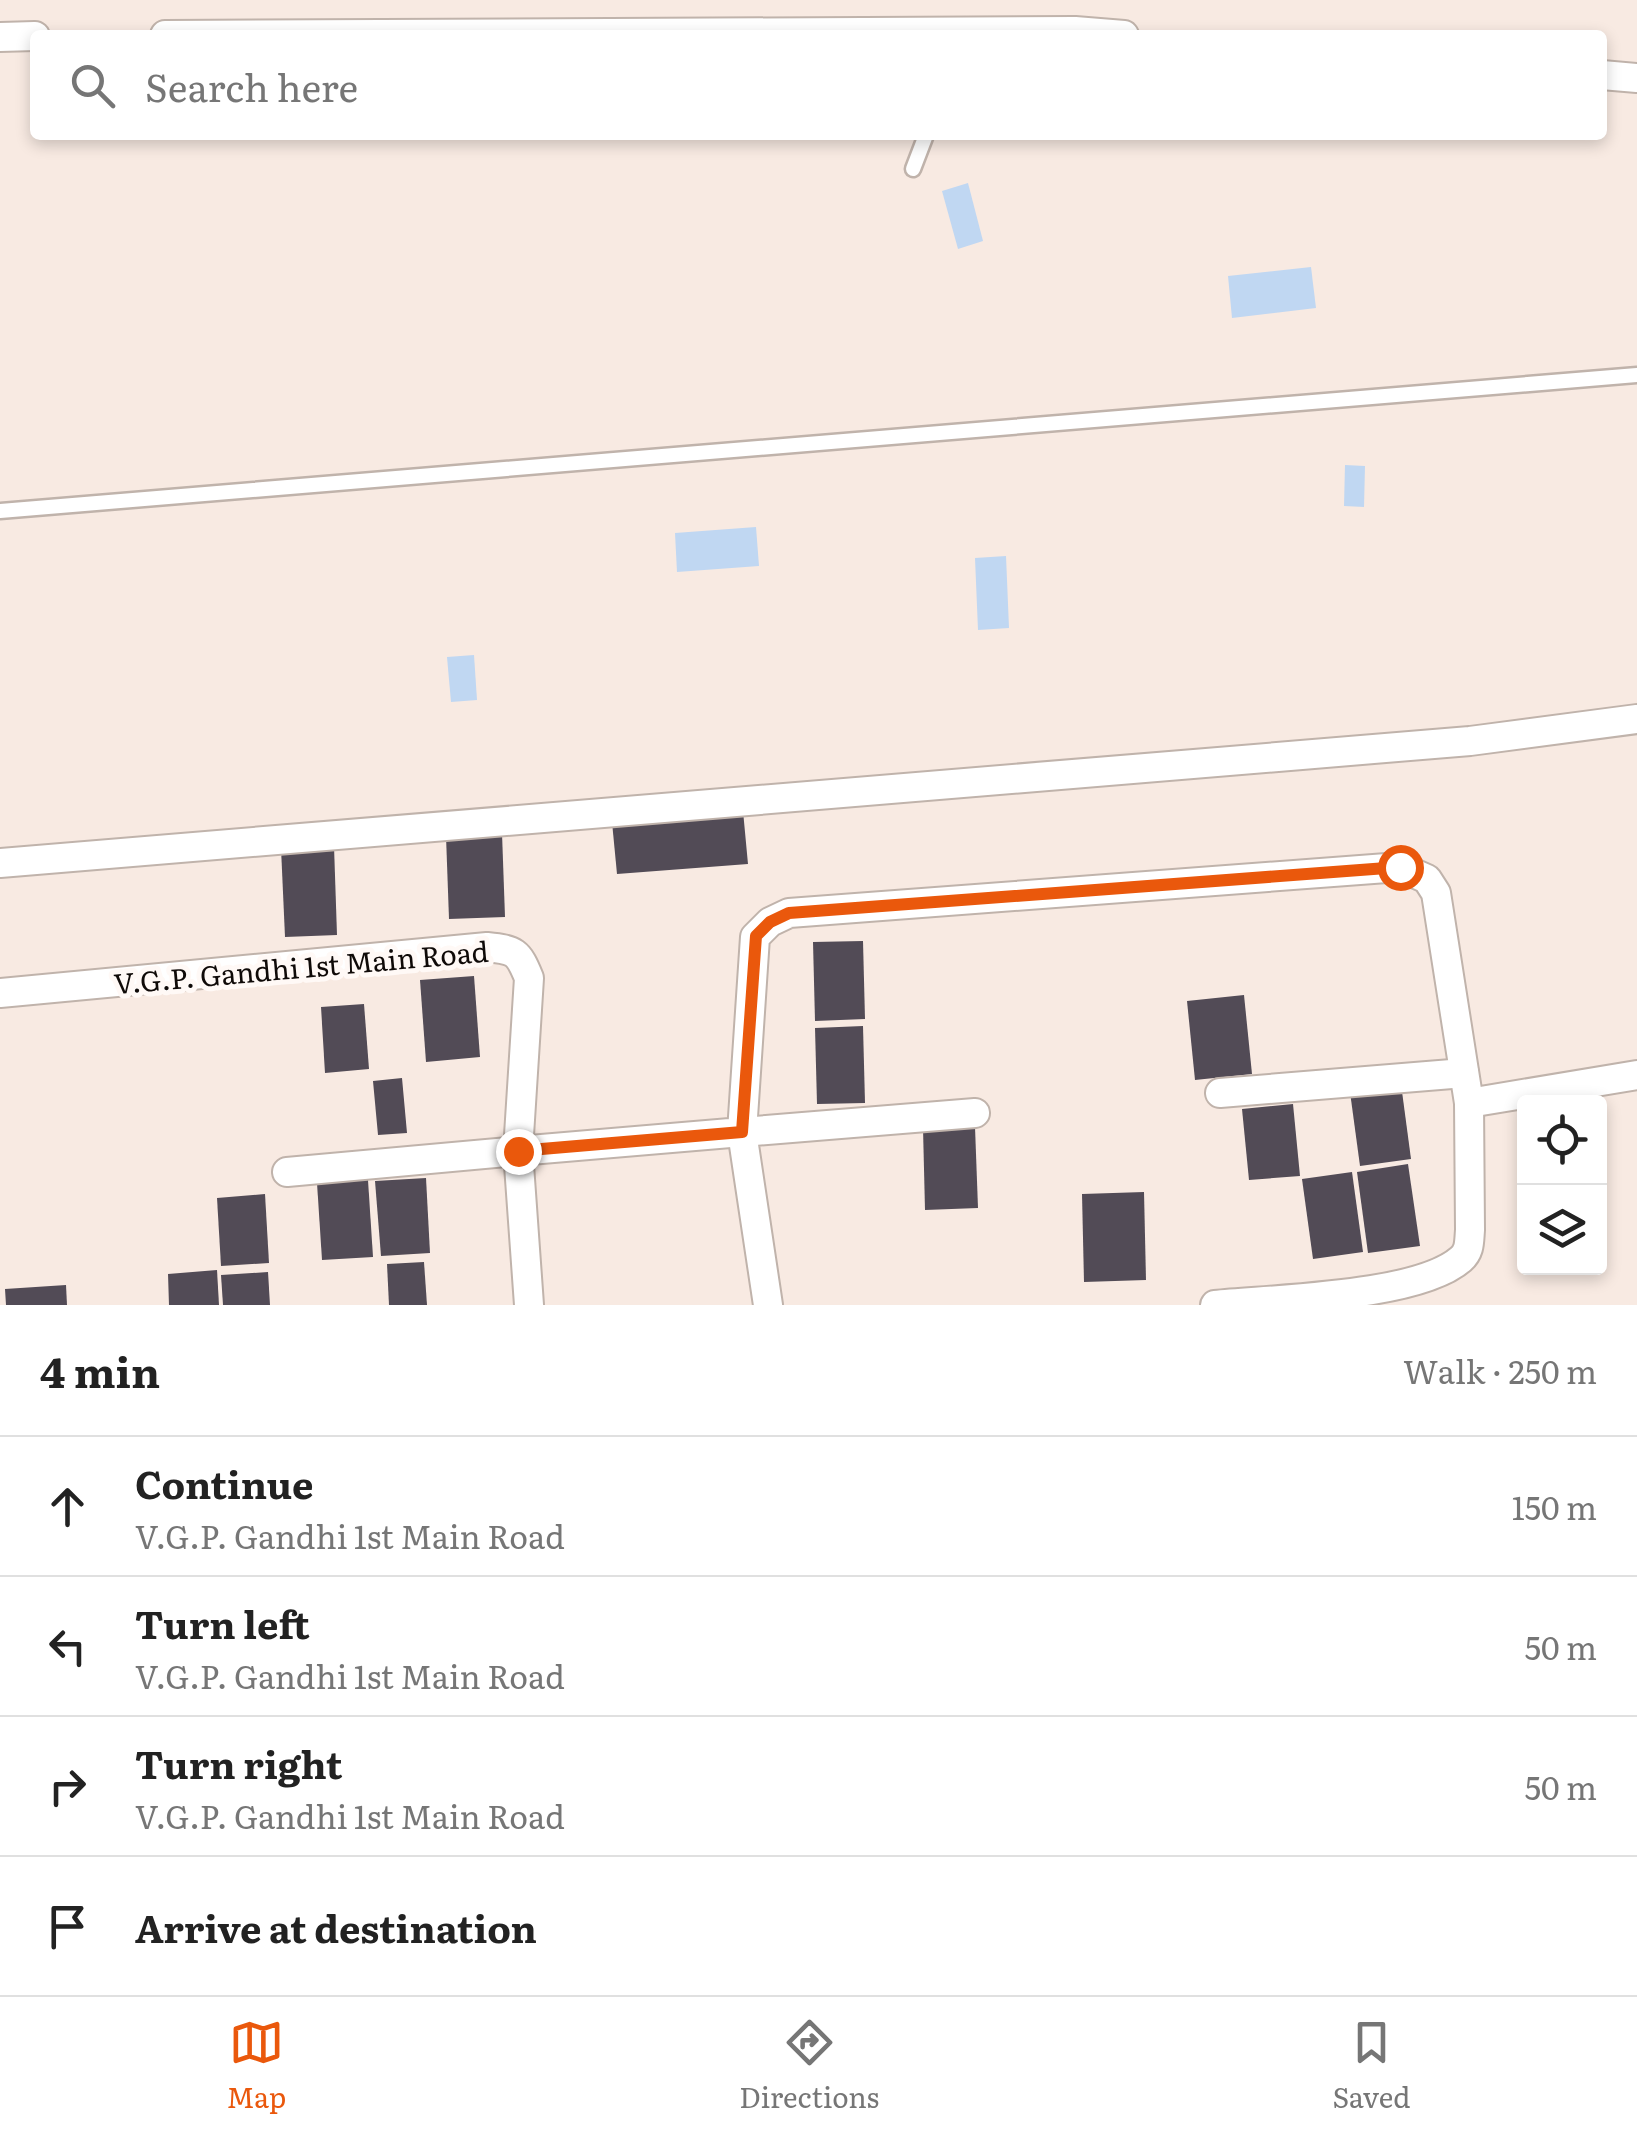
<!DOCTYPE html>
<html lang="en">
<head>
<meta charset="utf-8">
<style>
	body { margin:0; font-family:Literata,serif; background:#f6f6f6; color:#222 }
	.controls { position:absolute; right:30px; bottom:30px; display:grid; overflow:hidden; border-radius:10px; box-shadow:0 5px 15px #0003 }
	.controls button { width:90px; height:90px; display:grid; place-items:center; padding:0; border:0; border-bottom:2px solid #e0e0e0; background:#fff; color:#222; font:50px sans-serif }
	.stop { position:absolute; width:30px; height:30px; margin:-22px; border:8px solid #ea580c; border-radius:50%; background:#fff }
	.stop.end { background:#ea580c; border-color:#fff; box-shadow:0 2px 10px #0008 }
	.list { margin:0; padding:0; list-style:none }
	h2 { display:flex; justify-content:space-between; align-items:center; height:130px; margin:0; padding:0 40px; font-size:42px }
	h2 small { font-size:32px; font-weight:400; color:#767676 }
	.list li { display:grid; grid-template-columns:65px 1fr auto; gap:30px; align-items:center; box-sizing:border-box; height:140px; padding:0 40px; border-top:2px solid #e0e0e0 }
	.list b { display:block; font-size:38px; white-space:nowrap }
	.list p { margin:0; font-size:32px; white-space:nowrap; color:#767676 }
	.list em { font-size:32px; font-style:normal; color:#767676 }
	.icon { flex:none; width:55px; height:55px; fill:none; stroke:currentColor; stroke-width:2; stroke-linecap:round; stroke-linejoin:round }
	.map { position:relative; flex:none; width:1637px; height:1305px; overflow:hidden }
	.search { position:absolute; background:#fff; box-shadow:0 5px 15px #0003; left:30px; right:30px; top:30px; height:110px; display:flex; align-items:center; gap:25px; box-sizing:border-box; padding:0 35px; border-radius:10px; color:#767676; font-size:38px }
	.sheet { height:690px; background:#fff }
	nav { display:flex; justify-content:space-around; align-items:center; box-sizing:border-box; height:140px; border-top:2px solid #e0e0e0; background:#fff; font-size:28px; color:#767676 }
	nav a { display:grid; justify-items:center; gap:5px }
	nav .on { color:#ea580c }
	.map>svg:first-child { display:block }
</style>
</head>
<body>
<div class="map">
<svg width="1637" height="1305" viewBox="0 0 1637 1305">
	<rect width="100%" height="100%" fill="#f8eae2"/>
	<g fill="#c0d7f2">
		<path d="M968,183L983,241L958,249L942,191Z"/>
		<path d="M1311,267L1316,308L1232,318L1228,276Z"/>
		<path d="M1345,465L1365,466L1364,507L1344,506Z"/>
		<path d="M756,527L759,566L677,572L675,533Z"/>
		<path d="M1006,556L1009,628L978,630L975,558Z"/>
		<path d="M474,655L477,700L451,702L447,657Z"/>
	</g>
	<g fill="#524b56">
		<path d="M743,811L748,864L617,874L612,822Z"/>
		<path d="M502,833L505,917L449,919L446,836Z"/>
		<path d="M334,846L337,935L285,937L281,848Z"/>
		<path d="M863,941L865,1019L815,1021L813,942Z"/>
		<path d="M474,976L480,1057L426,1062L420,980Z"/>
		<path d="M1244,995L1252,1074L1195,1080L1187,1001Z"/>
		<path d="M364,1004L369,1069L325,1073L321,1007Z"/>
		<path d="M863,1026L865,1103L817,1104L815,1028Z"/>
		<path d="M402,1078L407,1133L378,1135L373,1081Z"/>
		<path d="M1401,1084L1411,1159L1360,1166L1350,1092Z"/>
		<path d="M1293,1104L1300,1176L1249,1180L1242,1109Z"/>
		<path d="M975,1127L978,1208L925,1210L923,1128Z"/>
		<path d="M1408,1164L1420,1246L1368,1253L1357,1172Z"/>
		<path d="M1352,1172L1363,1252L1313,1259L1302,1179Z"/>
		<path d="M426,1178L430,1253L381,1256L375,1181Z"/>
		<path d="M368,1180L373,1257L322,1260L317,1183Z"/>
		<path d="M1144,1192L1146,1280L1084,1282L1082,1194Z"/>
		<path d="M265,1194L269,1263L221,1266L217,1198Z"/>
		<path d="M424,1262L427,1305H389L387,1264Z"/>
		<path d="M217,1270L219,1305H169L168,1274Z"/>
		<path d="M268,1272L270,1305H223L221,1275Z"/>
		<path d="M66,1285L67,1305H6L5,1289Z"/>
	</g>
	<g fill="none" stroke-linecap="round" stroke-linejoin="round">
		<g stroke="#c0b3ab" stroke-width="19">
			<g id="lane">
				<path d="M913,169L926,135"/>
				<path d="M0,511L1637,375"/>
			</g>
		</g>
		<g stroke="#c0b3ab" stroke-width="32">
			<g id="street">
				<path d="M165,35L1075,31L1124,35"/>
				<path d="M0,37L35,36"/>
				<path d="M1602,75L1637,78"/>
				<path d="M0,863L1470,741L1637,719"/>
				<path d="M0,993L487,947C515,950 518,951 529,978L518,1151L742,1132L755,937L770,922L789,913L1400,867L1427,879L1436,893L1469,1103L1637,1075"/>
				<path d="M1220,1093L1464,1073"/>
				<path d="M287,1172L518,1151L529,1305"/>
				<path d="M768,1305L742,1132L975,1113"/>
				<path d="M1215,1305C1274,1299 1418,1297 1461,1259C1470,1251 1469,1242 1470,1230L1469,1103"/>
			</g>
		</g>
		<use href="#lane" stroke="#fff" stroke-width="14"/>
		<use href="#street" stroke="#fff" stroke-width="28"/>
	</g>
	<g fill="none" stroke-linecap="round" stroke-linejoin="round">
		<path stroke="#ea580c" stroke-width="12" d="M518,1151L742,1132L756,936L770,922L789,913L1400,867"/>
	</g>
	<g text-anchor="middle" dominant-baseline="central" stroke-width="10" stroke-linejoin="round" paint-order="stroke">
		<g font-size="28" fill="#0f0a08" stroke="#fff9f6">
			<text transform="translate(301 966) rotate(-5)">V.G.P. Gandhi 1st Main Road</text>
		</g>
	</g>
</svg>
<div class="controls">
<button><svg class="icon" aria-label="locate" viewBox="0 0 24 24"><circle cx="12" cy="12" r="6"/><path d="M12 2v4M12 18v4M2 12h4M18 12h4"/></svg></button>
<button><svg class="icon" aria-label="layers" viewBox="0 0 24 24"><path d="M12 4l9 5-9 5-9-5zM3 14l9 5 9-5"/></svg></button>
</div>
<div class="stop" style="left:1400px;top:867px"></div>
<div class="stop end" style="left:518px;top:1151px"></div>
<div class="search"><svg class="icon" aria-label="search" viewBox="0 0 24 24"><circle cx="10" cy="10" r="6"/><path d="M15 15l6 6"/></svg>Search here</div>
</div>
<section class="sheet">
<h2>4 min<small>Walk · 250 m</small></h2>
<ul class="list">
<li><svg class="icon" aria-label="ahead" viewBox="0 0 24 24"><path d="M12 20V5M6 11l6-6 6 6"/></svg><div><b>Continue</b><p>V.G.P. Gandhi 1st Main Road</p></div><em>150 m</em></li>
<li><svg class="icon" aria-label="left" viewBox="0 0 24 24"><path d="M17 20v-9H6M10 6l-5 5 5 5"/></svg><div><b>Turn left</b><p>V.G.P. Gandhi 1st Main Road</p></div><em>50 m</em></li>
<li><svg class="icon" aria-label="right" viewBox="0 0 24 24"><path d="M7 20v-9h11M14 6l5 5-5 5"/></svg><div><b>Turn right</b><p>V.G.P. Gandhi 1st Main Road</p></div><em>50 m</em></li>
<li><svg class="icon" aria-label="arrive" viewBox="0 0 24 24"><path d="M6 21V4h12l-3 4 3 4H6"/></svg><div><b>Arrive at destination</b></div></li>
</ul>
</section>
<nav>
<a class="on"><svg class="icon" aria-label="map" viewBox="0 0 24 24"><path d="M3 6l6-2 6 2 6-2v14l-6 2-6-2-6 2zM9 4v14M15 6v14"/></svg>Map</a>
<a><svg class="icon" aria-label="directions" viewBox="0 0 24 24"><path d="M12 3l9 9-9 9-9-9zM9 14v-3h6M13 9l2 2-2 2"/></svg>Directions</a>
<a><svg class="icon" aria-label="saved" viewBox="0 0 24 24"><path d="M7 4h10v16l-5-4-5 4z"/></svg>Saved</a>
</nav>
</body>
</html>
